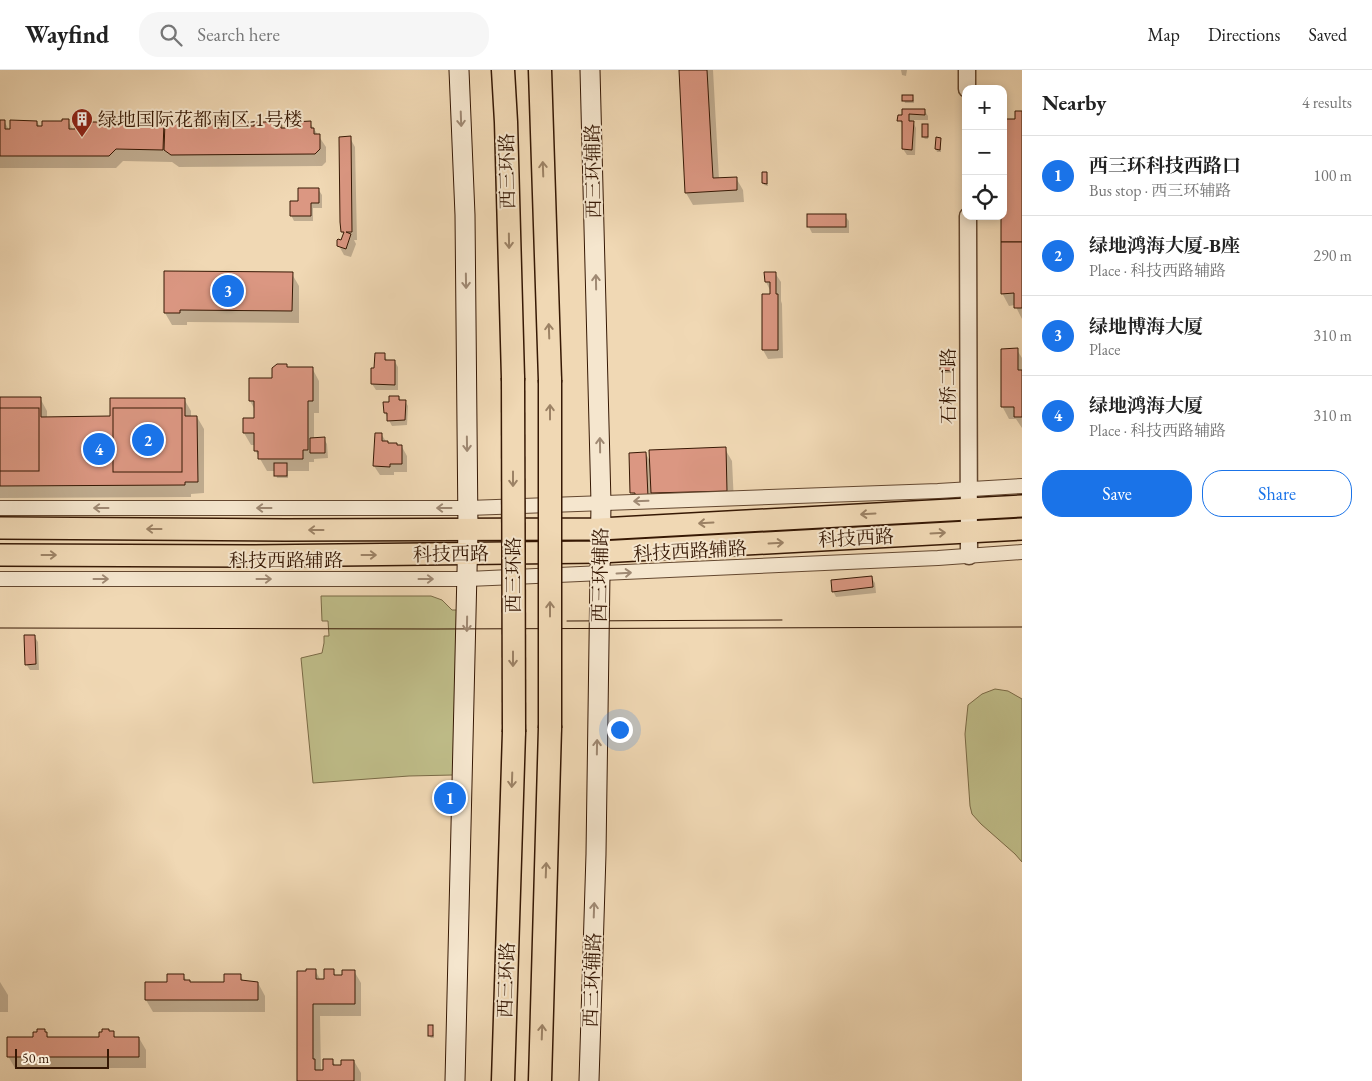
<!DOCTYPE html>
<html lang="en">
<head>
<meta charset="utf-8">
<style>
	body { margin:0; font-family:"EB Garamond","Noto Serif SC",serif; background:#f6f6f6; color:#222 }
	.controls { position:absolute; right:15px; top:15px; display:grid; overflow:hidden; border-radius:10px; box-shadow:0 2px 8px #0003 }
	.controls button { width:45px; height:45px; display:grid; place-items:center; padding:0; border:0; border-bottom:1px solid #e0e0e0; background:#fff; color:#222; font:25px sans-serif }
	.scale { position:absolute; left:15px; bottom:12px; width:94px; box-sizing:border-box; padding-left:5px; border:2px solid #361804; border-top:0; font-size:14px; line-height:18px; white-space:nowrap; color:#361804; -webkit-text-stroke:4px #f5e6ce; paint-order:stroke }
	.you { position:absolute; left:619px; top:659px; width:18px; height:18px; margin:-12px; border:4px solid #fff; border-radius:50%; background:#1a73e8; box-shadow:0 0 0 8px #1a73e833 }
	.badge { display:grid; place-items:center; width:32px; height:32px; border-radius:50%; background:#1a73e8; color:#fff; font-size:16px; font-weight:700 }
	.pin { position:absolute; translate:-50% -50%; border:2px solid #fff; box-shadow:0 1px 5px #0006 }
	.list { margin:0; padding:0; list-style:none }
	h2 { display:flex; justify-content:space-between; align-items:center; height:65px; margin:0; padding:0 20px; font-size:21px }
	h2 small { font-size:16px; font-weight:400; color:#767676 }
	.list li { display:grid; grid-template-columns:32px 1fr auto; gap:15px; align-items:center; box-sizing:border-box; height:80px; padding:0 20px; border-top:1px solid #e0e0e0 }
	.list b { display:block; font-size:19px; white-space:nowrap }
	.list p { margin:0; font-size:16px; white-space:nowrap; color:#767676 }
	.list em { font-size:16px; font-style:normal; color:#767676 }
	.actions { display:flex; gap:10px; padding:15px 20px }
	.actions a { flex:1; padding:11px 0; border:1px solid #1a73e8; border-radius:20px; text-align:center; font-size:18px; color:#1a73e8 }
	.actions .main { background:#1a73e8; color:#fff }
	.icon { flex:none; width:28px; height:28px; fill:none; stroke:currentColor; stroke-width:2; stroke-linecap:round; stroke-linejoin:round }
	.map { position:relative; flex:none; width:1022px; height:1011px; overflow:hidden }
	header { display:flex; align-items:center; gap:30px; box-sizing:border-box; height:70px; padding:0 25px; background:#fff; border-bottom:1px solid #e0e0e0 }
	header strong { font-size:24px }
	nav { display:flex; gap:28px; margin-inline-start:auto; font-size:18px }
	.search { width:350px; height:45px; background:#f6f6f6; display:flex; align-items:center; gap:12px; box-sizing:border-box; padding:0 18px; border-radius:20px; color:#767676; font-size:19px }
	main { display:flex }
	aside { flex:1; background:#fff }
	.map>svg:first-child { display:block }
</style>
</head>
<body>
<header>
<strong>Wayfind</strong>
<div class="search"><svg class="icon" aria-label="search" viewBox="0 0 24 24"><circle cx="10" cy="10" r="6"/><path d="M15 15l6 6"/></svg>Search here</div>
<nav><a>Map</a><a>Directions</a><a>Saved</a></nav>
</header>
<main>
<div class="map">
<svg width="1022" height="1011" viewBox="0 0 1022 1011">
	<rect width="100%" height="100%" fill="#f0d8b4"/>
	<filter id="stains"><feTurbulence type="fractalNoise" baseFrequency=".004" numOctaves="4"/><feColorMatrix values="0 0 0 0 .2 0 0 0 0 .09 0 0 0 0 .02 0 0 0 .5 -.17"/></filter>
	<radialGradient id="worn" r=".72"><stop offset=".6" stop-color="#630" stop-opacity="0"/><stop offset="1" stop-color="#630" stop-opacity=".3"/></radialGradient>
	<g fill="#bfbd89" stroke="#7a6a46">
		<path d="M321,526H431L442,530L452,540H458L453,705L409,706L313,713L301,588L322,583L324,573V566H329L328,551H322Z"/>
		<path d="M995,619L1008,621L1022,629V792L1015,784L981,754L972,744L970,736L965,664L968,635L982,624Z"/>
	</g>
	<g fill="#0003">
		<path d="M680,0H713L719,109L736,108L743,120L744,132L693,135L686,123Z"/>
		<path d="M901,0H907L906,6L902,5Z"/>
		<path d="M913,26L914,33H905L904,30Z"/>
		<path d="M903,40H924L928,46V50H912L916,58L915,85H907L903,79L904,56L899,50L903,46Z"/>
		<path d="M1022,42V249L1015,235L1009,236L1002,223L1003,146L1016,50Z"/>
		<path d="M0,51H4L9,60L37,52L40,57H44V52L68,51L73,60H77L81,51L83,53H211L215,51L220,60H223L229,53H249L251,57L280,51L285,60H288L293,53H310L326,77V92L322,96L179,97L172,92L123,91L116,98H0Z"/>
		<path d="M927,55L928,69H925L923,67Z"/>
		<path d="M350,68L355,77L357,170H354L356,174L351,187L344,185L339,176L344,165L342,162Z"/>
		<path d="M940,69L941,71V82H937L936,79Z"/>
		<path d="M767,103L768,116L764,115L763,113Z"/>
		<path d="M318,119L322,125V138H313V151H294L291,145L299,132Z"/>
		<path d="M809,146H845L849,151V163H812L809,157Z"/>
		<path d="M775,203L781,212V231L782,234L783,288L768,289L763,280L771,222L766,212Z"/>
		<path d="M292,204L299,216V253L187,252V255H172L165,243Z"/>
		<path d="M1017,280L1022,288V358L1016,349H1009L1002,336Z"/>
		<path d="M384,285L387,290L395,292L398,297V320H376L372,314L375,299Z"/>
		<path d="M951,294L952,303H943L941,300Z"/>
		<path d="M286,296L288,298H312L319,311V343H314V369H324L327,374L328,388L314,389V392H309V401H288V408H277L275,401H267L255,380V375H251L244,363L255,349V340L250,331Z"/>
		<path d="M399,327L401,331H405L408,336L407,355L392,356L385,343L390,333Z"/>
		<path d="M40,328L47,341V348H111L184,329L191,341V347H197L204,359V423L191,424V427L0,428V329Z"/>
		<path d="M376,364H381L388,374H396L398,377H402L407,386V402H394V405H380L374,396Z"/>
		<path d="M725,379L732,391L734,433L659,435L652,423V435L637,432L632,423L646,384L651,393Z"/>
		<path d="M871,507L875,513L876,523L836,527L833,521Z"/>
		<path d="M34,566L38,572L39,600H30L26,594Z"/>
		<path d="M315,900L321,911H325L333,901L336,906H343L354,901L361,913V946H320L321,1001H324L332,991L336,996H342L354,991L361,1003V1011H298Z"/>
		<path d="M183,905L187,911L190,913H226L240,905L244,912L258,913L265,926V942H153L146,930L169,913Z"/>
		<path d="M0,912L8,925V942H0Z"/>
		<path d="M432,956L434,968H431L429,966Z"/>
		<path d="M108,960L110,963H113L116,968H139L146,980V998H15L8,986L34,968L46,963L49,968H100Z"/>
	</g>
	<g fill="#db9782" stroke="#361804">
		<path d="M679,0H707L713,108L737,107V120L685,123Z"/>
		<rect x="902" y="25" width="11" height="6"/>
		<path d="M902,39H925V45L909,44V51H914L912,80L902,79V51H897L898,45H902Z"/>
		<path d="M1015,41H1022V172H1001V146H1003V49H1015Z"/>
		<path d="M62,49H69V59H75L76,49H82V52H164L163,80L116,79L109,86H0V50H5V59H10V50L37,51V56H42V51H62Z"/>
		<path d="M209,50H216V58H222V50H229V52H249V56H254V52H274V50H281V58H287V50H293V52L311,51V58H314V64H320V79L315,84L171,85L164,80L165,52H209Z"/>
		<rect x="922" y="54" width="6" height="13"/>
		<path d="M351,66L352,162H346L351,164L346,179L337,176V170L338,169L341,170L344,162H341L340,152L339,67Z"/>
		<path d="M936,67L941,68L940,80L935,79Z"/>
		<path d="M762,102H767V114L762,113Z"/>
		<path d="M298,118H319V133H311V146H290V131H298Z"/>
		<rect x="807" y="144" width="39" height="13"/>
		<path d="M1001,172H1022V238H1014V223L1001,224Z"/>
		<path d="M164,201L293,202L292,241L180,240V243H164Z"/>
		<path d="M764,202H776V224H778V280H762V224H770V212H765Z"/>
		<path d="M1018,278V300H1022V347H1014V337H1001V279Z"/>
		<path d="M375,283H385V290H395V315L371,314V298H374Z"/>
		<path d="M940,293H952V301L940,300Z"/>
		<path d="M277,294H287V297H313V331H308V380H303V389H258V381H254V363H243V348H254V331H249V308H272V298Z"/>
		<path d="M389,326H399V330H406L405,350L387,351V343H384L383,332H389Z"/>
		<path d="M0,327H41V347L110,346V328H185V346H197L198,412H185V415L0,416Z"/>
		<rect x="0" y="338" width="39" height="63"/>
		<rect x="113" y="338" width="69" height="64"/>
		<path d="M375,363H382V371H388V373H397V375H402V394H390V397L373,396Z"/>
		<path d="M325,367V383H310V368Z"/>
		<path d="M726,377L727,421L651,423L649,380Z"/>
		<path d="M646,382L648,427H635V423H630L629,383Z"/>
		<rect x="274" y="393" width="13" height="13"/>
		<path d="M872,506L873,517L832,522L831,510Z"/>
		<path d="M24,565H35L36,594L25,595Z"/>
		<path d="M306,899H316V909H324V899H334V905H342V900H355V934H313V989H315V1000H323V989H333V995H341V990H354V1011H297V901H306Z"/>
		<path d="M167,904H184V910H190V912H224V904H241V910L258,912V930H145V912H167Z"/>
		<rect x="428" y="955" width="5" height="11"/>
		<path d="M37,959H45V962H47V967H99V962H102V959H109V961H114V967H139V987H7V967H33V962H37Z"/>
	</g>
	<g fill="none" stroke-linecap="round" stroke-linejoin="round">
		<g stroke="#644830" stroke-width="16">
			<g id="minor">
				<path d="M0,438H468L938,421L1022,416"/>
				<path d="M0,509H468L938,488L1022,482"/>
			</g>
		</g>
		<g stroke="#644830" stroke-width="19">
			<g id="tertiary">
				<path d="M967,0V19"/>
				<path d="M968,146L969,486"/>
			</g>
		</g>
		<g stroke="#361804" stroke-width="21">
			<g id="secondary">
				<path d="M455,1011L468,459L465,145L459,0"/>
				<path d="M589,1011L596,784L601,433L590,0"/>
			</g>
		</g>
		<g stroke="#361804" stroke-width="24">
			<g id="primary">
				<path d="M0,458L285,460L600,459L1022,436"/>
				<path d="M0,485L249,486L600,482L1022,459"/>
			</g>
		</g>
		<g stroke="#361804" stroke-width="25">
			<g id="trunk">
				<path d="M503,0L506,52L513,308"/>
				<path d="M540,0L550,310"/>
				<path d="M503,1011L514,662"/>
				<path d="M540,1011L550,658"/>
			</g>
		</g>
		<use href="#minor" stroke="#f5e6ce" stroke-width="14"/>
		<use href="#tertiary" stroke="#f5e6ce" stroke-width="16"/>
		<use href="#secondary" stroke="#f5e6ce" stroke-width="19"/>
		<use href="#primary" stroke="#f0d8b4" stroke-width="21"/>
		<use href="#trunk" stroke="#f0d8b4" stroke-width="22"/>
		<g stroke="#361804" stroke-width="1">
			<path d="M567,551L782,550"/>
			<path d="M0,558L436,559L1022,557"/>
		</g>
		<g stroke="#361804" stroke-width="25" stroke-linecap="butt">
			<g id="trunk-bridge">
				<path d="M513,308L514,662"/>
				<path d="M550,658V310"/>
			</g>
		</g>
		<use href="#trunk-bridge" stroke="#f0d8b4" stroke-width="22"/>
	</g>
	<defs><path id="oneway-shaft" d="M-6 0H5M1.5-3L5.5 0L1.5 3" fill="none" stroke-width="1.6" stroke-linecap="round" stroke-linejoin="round" transform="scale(1.25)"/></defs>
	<g stroke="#9f8973">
		<use href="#oneway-shaft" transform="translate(461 49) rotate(88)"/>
		<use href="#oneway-shaft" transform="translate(466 211) rotate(89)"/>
		<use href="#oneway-shaft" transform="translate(596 212) rotate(-91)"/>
		<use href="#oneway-shaft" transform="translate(467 374) rotate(89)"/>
		<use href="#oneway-shaft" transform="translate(600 375) rotate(-91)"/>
		<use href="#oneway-shaft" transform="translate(641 431) rotate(178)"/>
		<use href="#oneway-shaft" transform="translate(101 438) rotate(180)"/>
		<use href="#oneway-shaft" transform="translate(264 438) rotate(180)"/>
		<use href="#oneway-shaft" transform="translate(444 438) rotate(180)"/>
		<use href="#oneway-shaft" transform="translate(624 503) rotate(-3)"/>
		<use href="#oneway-shaft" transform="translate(101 509)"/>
		<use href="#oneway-shaft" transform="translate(264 509)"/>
		<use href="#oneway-shaft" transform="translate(426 509)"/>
		<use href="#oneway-shaft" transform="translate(467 554) rotate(91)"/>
		<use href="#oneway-shaft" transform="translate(597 677) rotate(-89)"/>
		<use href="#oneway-shaft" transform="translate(594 840) rotate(-88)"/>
	</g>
	<g stroke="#9c8265">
		<use href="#oneway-shaft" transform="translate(543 99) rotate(-92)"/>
		<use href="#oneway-shaft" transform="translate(509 171) rotate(89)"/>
		<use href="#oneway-shaft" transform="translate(549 261) rotate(-92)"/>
		<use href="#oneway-shaft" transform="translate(550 342) rotate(-90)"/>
		<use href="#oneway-shaft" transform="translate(513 409) rotate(90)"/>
		<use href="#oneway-shaft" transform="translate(868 444) rotate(177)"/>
		<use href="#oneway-shaft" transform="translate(706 453) rotate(177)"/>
		<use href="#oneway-shaft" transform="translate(154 459) rotate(-180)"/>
		<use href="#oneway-shaft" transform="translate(316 460) rotate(180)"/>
		<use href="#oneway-shaft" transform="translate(938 463) rotate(-3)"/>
		<use href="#oneway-shaft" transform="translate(776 473) rotate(-3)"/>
		<use href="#oneway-shaft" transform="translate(49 485)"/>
		<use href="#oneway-shaft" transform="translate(369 485)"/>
		<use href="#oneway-shaft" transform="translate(550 539) rotate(-90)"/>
		<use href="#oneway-shaft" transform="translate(513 589) rotate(90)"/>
		<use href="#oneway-shaft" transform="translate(512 710) rotate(92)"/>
		<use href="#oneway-shaft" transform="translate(546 800) rotate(-88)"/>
		<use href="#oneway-shaft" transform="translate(542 962) rotate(-88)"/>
	</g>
	<defs>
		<g id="building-pin" transform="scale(1.125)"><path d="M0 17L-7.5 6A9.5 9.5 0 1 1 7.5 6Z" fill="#8f2418" stroke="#f5e6ce"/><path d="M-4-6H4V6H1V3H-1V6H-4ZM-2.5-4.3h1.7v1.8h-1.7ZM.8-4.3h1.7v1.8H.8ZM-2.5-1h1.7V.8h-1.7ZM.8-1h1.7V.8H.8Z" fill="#fff"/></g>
	</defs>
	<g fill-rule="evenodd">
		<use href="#building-pin" x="82" y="49"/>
	</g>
	<g text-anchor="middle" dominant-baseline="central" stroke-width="4" stroke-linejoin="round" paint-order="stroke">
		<g font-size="19" fill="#361804" stroke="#f5e6ce" text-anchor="start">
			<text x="98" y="49">绿地国际花都南区-1号楼</text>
		</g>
		<g font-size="19" fill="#361804" stroke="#f5e6ce">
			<text transform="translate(507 101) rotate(-91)">西三环路</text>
			<text transform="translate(593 101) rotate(-91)">西三环辅路</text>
			<text transform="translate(948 316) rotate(-90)">石桥二路</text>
			<text transform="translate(856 468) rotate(-3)">科技西路</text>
			<text transform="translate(690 481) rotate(-3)">科技西路辅路</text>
			<text transform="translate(451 484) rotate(-1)">科技西路</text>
			<text x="286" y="490">科技西路辅路</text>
			<text transform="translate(513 505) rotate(-90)">西三环路</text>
			<text transform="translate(600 505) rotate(-89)">西三环辅路</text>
			<text transform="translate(506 910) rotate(-88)">西三环路</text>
			<text transform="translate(592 910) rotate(-88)">西三环辅路</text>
		</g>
	</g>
	<rect width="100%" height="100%" filter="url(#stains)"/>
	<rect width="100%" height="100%" fill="url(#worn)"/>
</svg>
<div class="controls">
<button>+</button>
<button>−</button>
<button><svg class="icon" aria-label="locate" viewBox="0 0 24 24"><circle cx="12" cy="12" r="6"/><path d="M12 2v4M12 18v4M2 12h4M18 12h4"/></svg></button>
</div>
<div class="scale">50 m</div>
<div class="you"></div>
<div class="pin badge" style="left:450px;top:728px">1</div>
<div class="pin badge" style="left:148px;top:370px">2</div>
<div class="pin badge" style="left:228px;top:221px">3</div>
<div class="pin badge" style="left:99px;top:379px">4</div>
</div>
<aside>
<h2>Nearby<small>4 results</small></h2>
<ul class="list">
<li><span class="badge">1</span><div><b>西三环科技西路口</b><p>Bus stop · 西三环辅路</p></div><em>100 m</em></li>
<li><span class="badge">2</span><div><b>绿地鸿海大厦-B座</b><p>Place · 科技西路辅路</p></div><em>290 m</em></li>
<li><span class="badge">3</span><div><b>绿地博海大厦</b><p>Place</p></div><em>310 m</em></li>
<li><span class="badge">4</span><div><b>绿地鸿海大厦</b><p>Place · 科技西路辅路</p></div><em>310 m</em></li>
</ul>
<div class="actions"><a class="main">Save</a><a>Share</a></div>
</aside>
</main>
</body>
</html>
